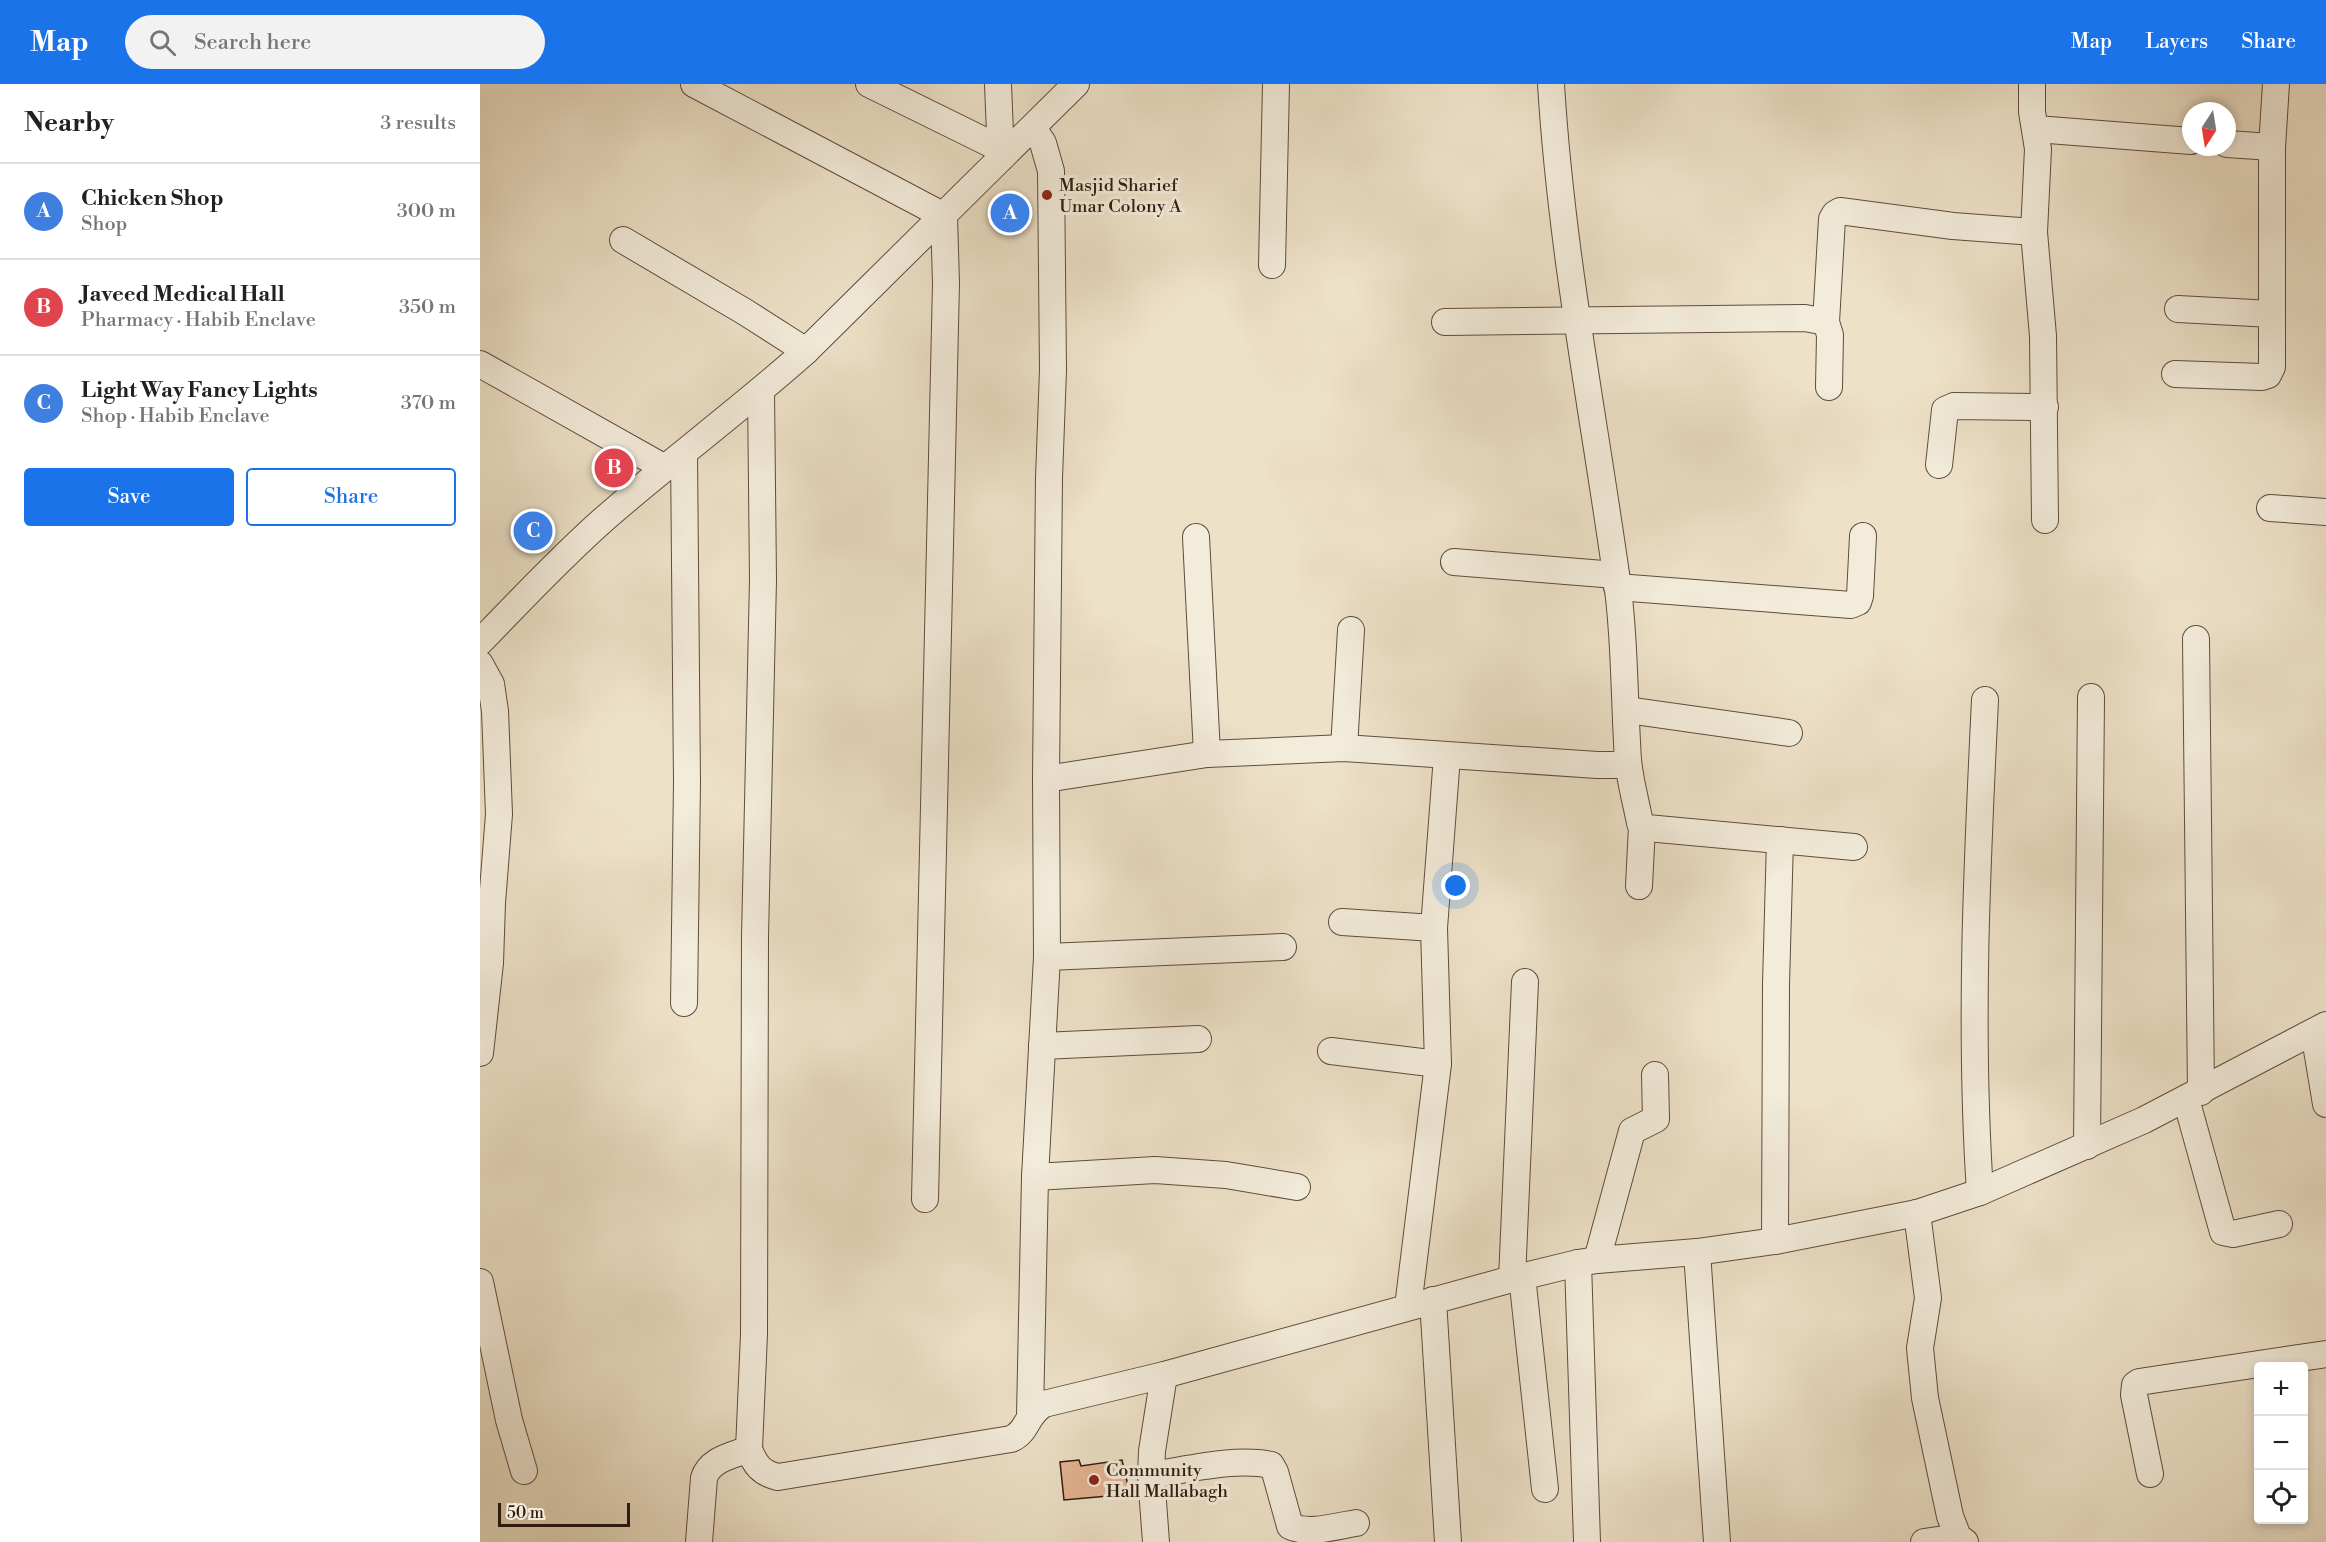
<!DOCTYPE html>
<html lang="en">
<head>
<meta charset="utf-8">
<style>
	body { margin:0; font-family:"Libre Bodoni",serif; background:#f2f2f2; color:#202124 }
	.controls { position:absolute; right:18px; bottom:18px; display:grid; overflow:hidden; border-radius:6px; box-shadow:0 3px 9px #0003 }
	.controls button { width:54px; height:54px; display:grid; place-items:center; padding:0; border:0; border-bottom:2px solid #e0e0e0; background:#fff; color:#202124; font:30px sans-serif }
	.compass { position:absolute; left:1702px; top:18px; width:54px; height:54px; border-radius:50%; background:#fff; box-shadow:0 3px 9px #0003; rotate:192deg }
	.scale { position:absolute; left:18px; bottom:15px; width:132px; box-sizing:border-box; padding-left:6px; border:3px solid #2f1c0e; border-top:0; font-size:16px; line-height:21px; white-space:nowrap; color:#2f1c0e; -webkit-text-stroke:4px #f3ecdb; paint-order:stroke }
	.you { position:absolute; left:976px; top:802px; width:21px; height:21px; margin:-15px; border:4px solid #fff; border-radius:50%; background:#1a73e8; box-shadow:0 0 0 9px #1a73e833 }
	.badge { display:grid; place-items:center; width:39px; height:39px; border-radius:50%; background:#1a73e8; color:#fff; font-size:20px; font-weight:700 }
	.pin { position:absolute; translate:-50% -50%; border:3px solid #fff; box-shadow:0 2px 6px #0006 }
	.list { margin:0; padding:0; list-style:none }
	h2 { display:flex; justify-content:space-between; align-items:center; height:78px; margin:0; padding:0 24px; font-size:26px }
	h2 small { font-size:20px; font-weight:400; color:#757577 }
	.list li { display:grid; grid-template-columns:39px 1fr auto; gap:18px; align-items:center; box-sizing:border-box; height:96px; padding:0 24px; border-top:2px solid #e0e0e0 }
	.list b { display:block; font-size:22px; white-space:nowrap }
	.list p { margin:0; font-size:20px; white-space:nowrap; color:#757577 }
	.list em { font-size:20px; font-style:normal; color:#757577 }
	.actions { display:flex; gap:12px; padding:18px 24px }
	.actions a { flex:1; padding:14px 0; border:2px solid #1a73e8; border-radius:6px; text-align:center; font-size:21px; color:#1a73e8 }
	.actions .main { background:#1a73e8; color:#fff }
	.icon { flex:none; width:33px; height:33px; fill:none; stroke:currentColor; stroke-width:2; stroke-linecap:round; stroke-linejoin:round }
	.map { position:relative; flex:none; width:1846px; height:1458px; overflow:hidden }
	header { display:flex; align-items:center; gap:36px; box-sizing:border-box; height:84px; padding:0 30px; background:#1a73e8; color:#fff }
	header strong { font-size:28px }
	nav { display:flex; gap:33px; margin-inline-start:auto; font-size:21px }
	.search { width:420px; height:54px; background:#f2f2f2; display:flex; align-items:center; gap:15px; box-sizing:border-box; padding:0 21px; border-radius:33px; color:#757577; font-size:22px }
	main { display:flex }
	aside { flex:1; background:#fff }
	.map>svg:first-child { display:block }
</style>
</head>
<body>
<header>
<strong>Map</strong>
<div class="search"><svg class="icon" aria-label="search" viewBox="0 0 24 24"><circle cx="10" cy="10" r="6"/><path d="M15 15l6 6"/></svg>Search here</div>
<nav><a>Map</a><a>Layers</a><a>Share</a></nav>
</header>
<main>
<aside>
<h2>Nearby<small>3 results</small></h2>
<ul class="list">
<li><span class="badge" style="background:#3f7fe0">A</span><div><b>Chicken Shop</b><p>Shop</p></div><em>300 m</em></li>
<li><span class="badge" style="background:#e0444e">B</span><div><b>Javeed Medical Hall</b><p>Pharmacy · Habib Enclave</p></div><em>350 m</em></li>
<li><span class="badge" style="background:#3f7fe0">C</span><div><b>Light Way Fancy Lights</b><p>Shop · Habib Enclave</p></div><em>370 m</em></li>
</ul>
<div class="actions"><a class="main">Save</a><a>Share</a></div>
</aside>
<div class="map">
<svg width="1846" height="1458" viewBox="0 0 1846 1458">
	<rect width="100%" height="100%" fill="#ede1c8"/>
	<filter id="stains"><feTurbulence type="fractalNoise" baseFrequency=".00333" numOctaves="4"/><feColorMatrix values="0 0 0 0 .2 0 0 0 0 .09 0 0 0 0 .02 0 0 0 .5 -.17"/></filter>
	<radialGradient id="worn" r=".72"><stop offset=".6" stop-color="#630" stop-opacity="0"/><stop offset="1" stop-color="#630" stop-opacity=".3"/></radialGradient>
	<path fill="#e5b492" stroke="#2f1c0e" stroke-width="1.5" d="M599,1376L601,1382L642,1376L650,1410L584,1416L580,1378Z"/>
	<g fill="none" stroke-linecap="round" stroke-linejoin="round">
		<g stroke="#5e4d3c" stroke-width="28">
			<g id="minor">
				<path d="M214,0L464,132L466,199L445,1115"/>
				<path d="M389,0L521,65"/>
				<path d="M518,0L521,74"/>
				<path d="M1071,0C1081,165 1113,327 1136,490C1145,552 1144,614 1148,676C1150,697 1156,718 1160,739L1167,744L1374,763"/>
				<path d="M1552,0V28L1558,65L1554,148L1563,252L1565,436"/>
				<path d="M1556,45L1711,57"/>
				<path d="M1747,60L1792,63"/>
				<path d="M143,156L265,228L326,267"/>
				<path d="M792,181L796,0"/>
				<path d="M1698,225L1792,230"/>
				<path d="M965,238L1325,234L1346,238L1350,251L1349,303"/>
				<path d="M1346,238L1352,135L1355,130L1360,127L1473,142L1554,148"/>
				<path d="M0,280L185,384"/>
				<path d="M1695,290L1782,293L1788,291L1792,283V63L1796,0"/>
				<path d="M281,307L283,496L275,853L274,1250L269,1365C275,1381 281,1389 298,1393L531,1355C548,1348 546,1330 564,1320L684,1291L1032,1195L1098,1179L1117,1176L1217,1168L1295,1157L1437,1129L1500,1108L1664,1036L1846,941"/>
				<path d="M1459,381L1465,326L1474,322L1565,323"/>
				<path d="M1790,424L1846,428"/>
				<path d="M716,453L727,670"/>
				<path d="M974,478L1136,491"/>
				<path d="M1137,503L1371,521L1378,518L1380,512L1383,452"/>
				<path d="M1716,555L1721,1008"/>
				<path d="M0,558C40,517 80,474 123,436C189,378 260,326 326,267L596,0"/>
				<path d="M0,580L11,600L15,627L19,730L12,819L10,879L0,969"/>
				<path d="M1147,626L1309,649"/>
				<path d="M864,664L871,546"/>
				<path d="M566,695L727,670L864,664L1117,681H1135L1148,678"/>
				<path d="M1159,802L1162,742"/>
				<path d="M862,838L954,844"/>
				<path d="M567,873L803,863"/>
				<path d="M204,919L207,698L204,370"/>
				<path d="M1834,948L1846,1020"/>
				<path d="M562,962L718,955"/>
				<path d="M851,967L958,980"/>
				<path d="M1706,1015L1743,1148L1753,1150L1799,1140"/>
				<path d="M1607,1062L1611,613"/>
				<path d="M555,1093L675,1086L746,1091L817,1103"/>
				<path d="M1500,1108C1489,944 1497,780 1505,616"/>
				<path d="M1437,1129L1448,1214L1440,1264L1445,1314L1470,1432L1478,1453L1485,1458"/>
				<path d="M1295,1157L1296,900L1300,756"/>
				<path d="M1217,1168L1237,1458"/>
				<path d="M1117,1176L1152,1047L1176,1035L1175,991"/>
				<path d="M1098,1179L1107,1458"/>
				<path d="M1042,1192L1065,1405"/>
				<path d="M1032,1195L1045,898"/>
				<path d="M0,1198L29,1336L44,1387"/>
				<path d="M953,1216L968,1458"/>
				<path d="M928,1223L958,980L954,844L967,672"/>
				<path d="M550,1331L555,1093L567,873L566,695L569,394L573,286L571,87L563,59L553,44"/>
				<path d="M1670,1390L1654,1311L1655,1301L1659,1298L1846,1270"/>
				<path d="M671,1391C707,1386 755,1373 791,1381L795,1388L810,1442C828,1451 857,1442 876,1439"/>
				<path d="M219,1458L224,1394C230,1375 252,1372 269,1365"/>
				<path d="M676,1458L671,1391L672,1367L684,1291"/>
				<path d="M1444,1458L1478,1453"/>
			</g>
		</g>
		<use href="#minor" stroke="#f3ecdb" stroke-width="26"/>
	</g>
	<g fill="#8f2418" stroke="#f3ecdb" stroke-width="2">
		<circle cx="567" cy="111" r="6"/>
		<circle cx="614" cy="1396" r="6"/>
	</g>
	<g text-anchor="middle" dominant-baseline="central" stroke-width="6" stroke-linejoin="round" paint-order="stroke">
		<g font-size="18" fill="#2f1c0e" stroke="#f3ecdb" text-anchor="start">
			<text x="579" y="101">Masjid Sharief<tspan x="579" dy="21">Umar Colony A</tspan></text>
			<text x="626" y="1386">Community<tspan x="626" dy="21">Hall Mallabagh</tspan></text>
		</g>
	</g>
	<rect width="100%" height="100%" filter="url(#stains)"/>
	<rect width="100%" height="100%" fill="url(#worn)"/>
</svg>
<div class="controls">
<button>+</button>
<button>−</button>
<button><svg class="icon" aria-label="locate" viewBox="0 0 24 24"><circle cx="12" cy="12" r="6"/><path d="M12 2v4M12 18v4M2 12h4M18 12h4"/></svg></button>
</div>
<svg class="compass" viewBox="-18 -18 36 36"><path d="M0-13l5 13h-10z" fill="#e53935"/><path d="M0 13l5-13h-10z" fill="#757577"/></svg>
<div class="scale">50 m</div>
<div class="you"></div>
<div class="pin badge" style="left:530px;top:129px;background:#3f7fe0">A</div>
<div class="pin badge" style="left:134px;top:384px;background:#e0444e">B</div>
<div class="pin badge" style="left:53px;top:447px;background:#3f7fe0">C</div>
</div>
</main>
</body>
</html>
